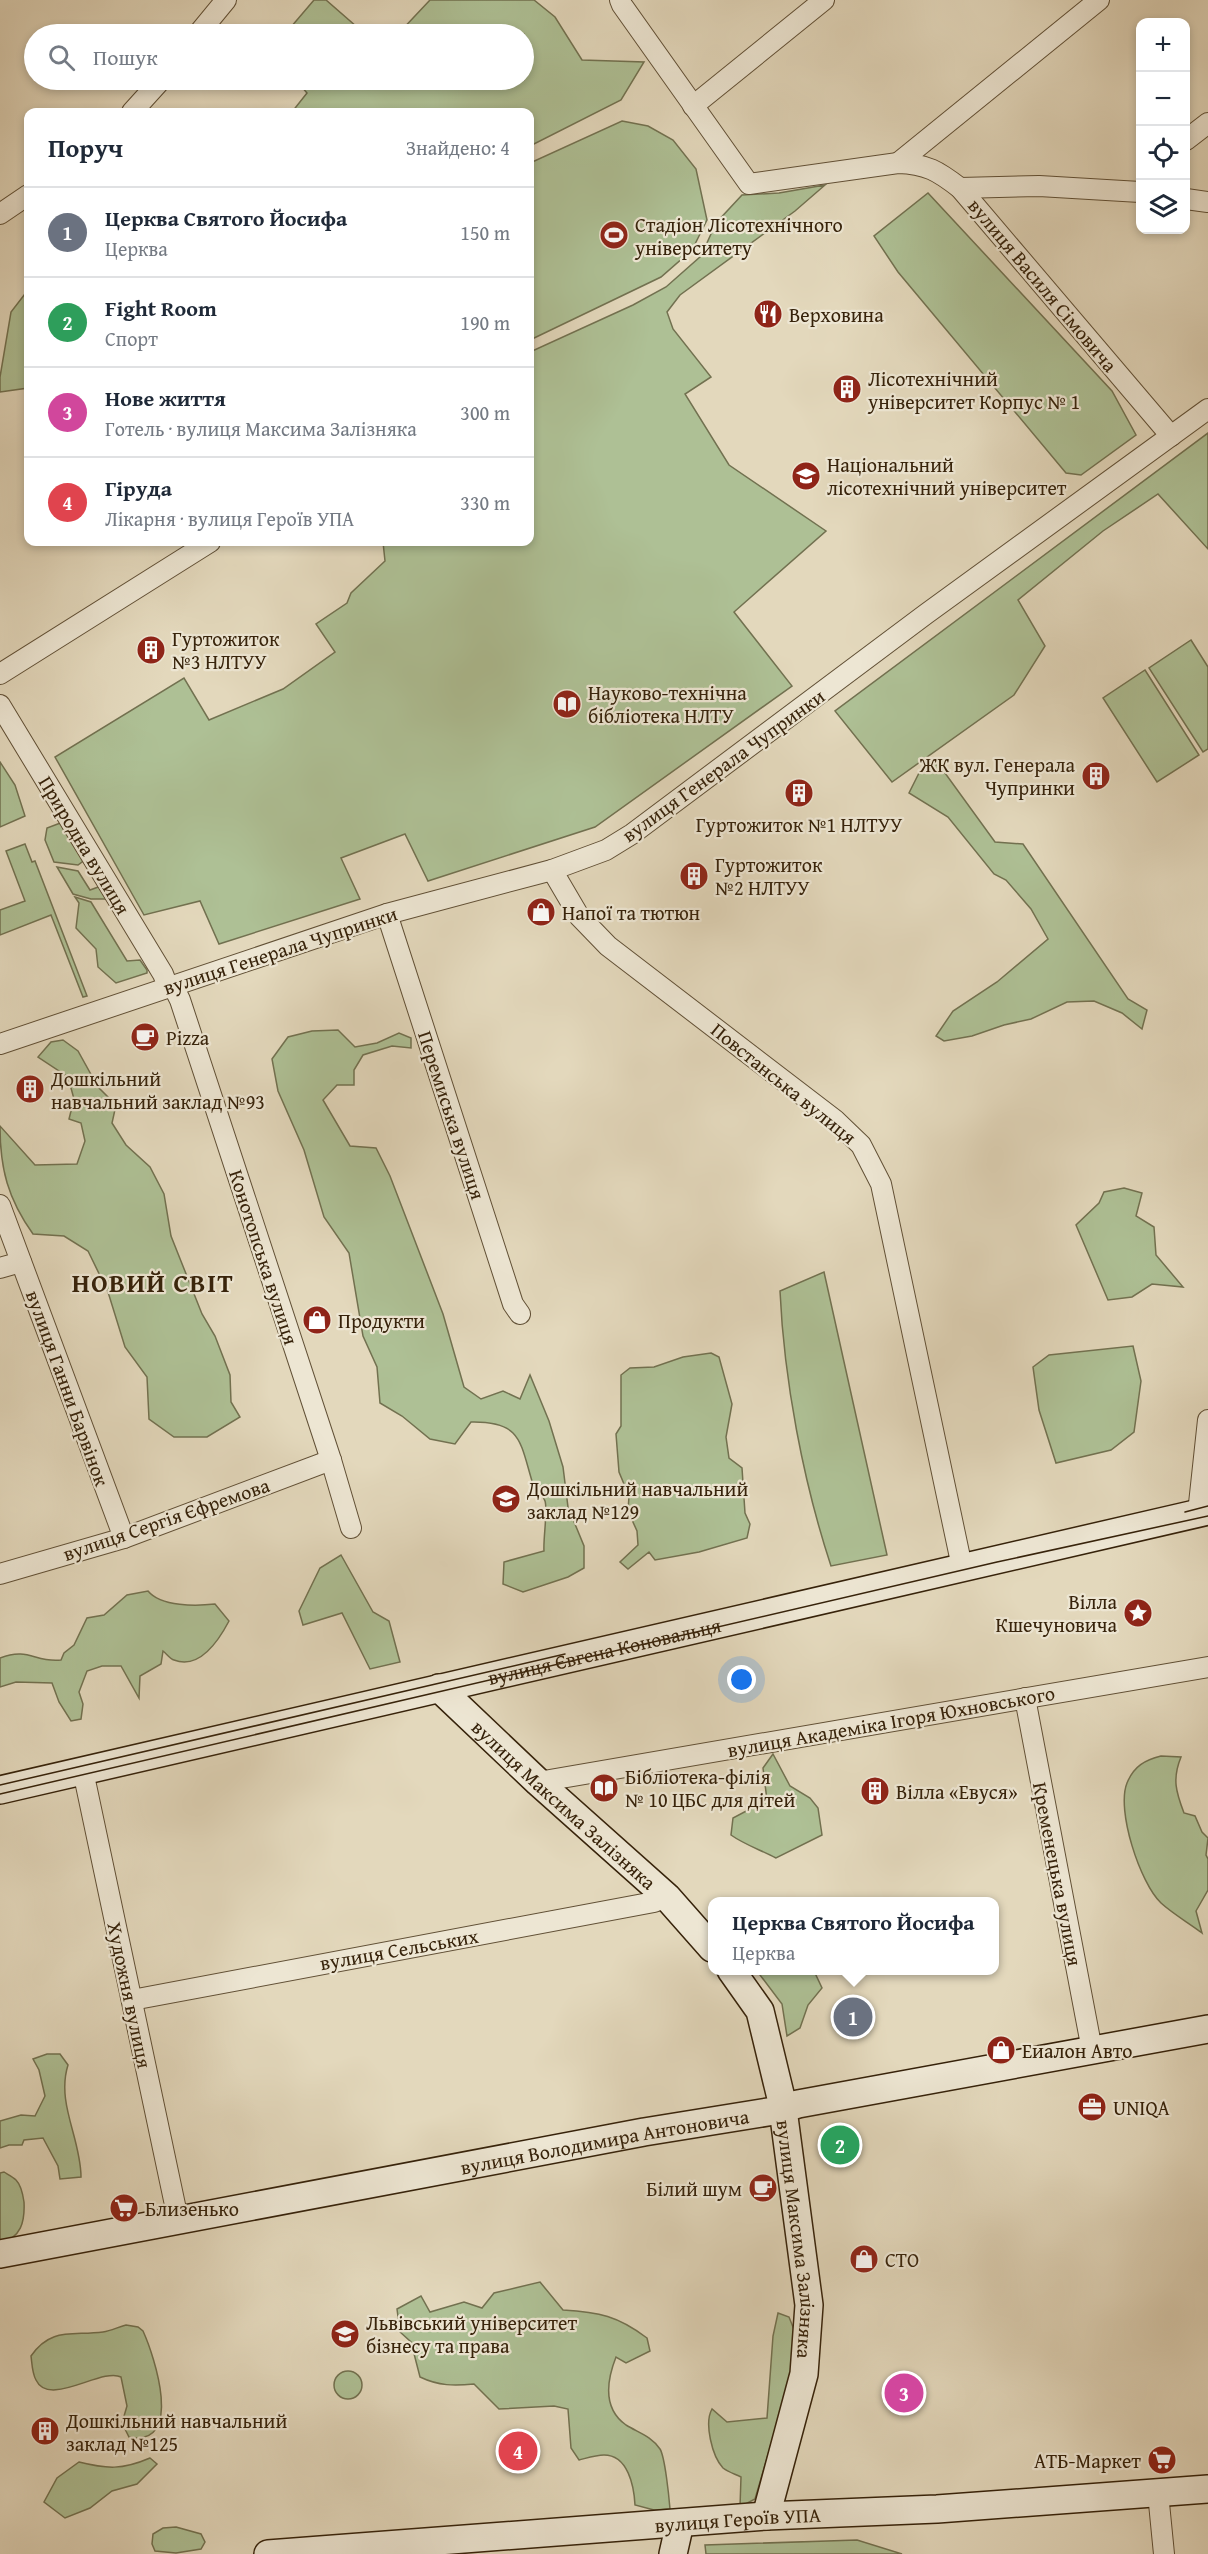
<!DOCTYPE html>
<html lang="uk">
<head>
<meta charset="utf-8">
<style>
	body { margin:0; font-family:"Gentium Book Plus",serif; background:#f2f2f3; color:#1f2937 }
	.controls { position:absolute; right:18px; top:18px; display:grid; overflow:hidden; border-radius:12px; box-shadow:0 3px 9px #0003 }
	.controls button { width:54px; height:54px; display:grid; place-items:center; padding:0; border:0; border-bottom:2px solid #e0e1e3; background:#fff; color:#1f2937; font:30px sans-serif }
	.you { position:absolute; left:742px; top:1680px; width:21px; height:21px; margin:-15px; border:4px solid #fff; border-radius:50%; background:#1a73e8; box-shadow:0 0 0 9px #1a73e833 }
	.badge { display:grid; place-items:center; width:39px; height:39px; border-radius:50%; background:#0b8043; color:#fff; font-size:20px; font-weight:700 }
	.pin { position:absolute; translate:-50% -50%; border:3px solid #fff; box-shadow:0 2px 6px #0006 }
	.popup { position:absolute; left:708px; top:1897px; width:291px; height:78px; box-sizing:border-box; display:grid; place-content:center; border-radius:12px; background:#fff; filter:drop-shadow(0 2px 4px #0005); font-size:20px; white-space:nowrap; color:#747a83 }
	.popup b { font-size:22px; color:#1f2937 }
	.popup::after { content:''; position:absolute; left:50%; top:100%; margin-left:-12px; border:12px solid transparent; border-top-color:#fff }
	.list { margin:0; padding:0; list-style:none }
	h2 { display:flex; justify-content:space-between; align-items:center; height:78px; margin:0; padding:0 24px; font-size:26px }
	h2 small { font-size:20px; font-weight:400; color:#747a83 }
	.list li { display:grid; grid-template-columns:39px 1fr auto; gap:18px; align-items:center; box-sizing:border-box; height:90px; padding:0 24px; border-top:2px solid #e0e1e3 }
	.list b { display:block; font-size:22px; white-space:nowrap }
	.list p { margin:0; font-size:20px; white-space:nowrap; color:#747a83 }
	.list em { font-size:20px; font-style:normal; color:#747a83 }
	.icon { flex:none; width:33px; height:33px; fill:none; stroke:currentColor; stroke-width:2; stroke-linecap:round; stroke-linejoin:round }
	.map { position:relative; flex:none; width:1208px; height:2554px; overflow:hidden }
	.search { position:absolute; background:#fff; box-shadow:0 3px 9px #0003; left:24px; top:24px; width:510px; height:66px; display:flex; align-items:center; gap:15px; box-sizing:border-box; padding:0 21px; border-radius:33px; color:#747a83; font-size:22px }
	.panel { position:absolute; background:#fff; box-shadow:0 3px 9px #0003; left:24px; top:108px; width:510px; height:438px; border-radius:12px }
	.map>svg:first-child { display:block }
</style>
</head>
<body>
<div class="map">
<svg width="1208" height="2554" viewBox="0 0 1208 2554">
	<rect width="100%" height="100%" fill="#e3d8bc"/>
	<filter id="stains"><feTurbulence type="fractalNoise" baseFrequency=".00333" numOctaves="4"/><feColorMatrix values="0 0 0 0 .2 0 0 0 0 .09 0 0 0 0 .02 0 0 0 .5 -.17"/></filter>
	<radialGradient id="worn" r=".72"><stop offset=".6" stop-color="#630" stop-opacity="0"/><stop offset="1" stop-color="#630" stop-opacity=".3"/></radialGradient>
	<g fill="#aec095" stroke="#727150" stroke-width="1.5">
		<path d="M314,0H326L365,34H285Z"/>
		<path d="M430,0H534L555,17L582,60L644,62L621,100L530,146V112H292L307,93L296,80H524V34H398Z"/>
		<path d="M622,121L648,126L673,140L696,169L707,220L692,250L661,277L530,340V163Z"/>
		<path d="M825,185L795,211L680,295L667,312L673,329L711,377L685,394L729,465L826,531L734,612L792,686L595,827L428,881L405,834L341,858L360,899L219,944L200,901L144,915L55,757L184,678L209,720L283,689L335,652L316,624L347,603L351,593L385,561L383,542H530V352L633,305L666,287L701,256L716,223L742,195L779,193Z"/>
		<path d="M928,193L1112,391L1136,435L1081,475L1066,473L898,272L874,236Z"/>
		<path d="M28,290V388L0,392V377L11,312Z"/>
		<path d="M1208,433V549L1158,494L1103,531L1018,600L1045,646L1014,695L892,782L835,711Z"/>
		<path d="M1191,640L1208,667V749L1203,752L1149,668Z"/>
		<path d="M1145,670L1199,755L1157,782L1103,698Z"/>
		<path d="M0,762L15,785L25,816L0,827Z"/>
		<path d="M935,763L945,773L995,842L1023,844L1128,999L1147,1010L1142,1029L1122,1013L1094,1001L1067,1002L1031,1019L1004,1025L972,1036L944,1041L936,1036L953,1011L997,982L1048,939L1031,909L1006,880L994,874L948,817L909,793L921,769Z"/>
		<path d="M63,822L86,859L78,865L54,862L45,840L47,828Z"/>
		<path d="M25,844L32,862L35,861L87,996L83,997L51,915L0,935V910L25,901L6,851Z"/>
		<path d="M57,867L78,871L90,890L101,886L106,899H91L73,894Z"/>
		<path d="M75,897L91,902L127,961L140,960L147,970V973L116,983L98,967L96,949L76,928L79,903Z"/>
		<path d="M338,1030L355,1047L377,1043L399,1033L411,1038V1048L392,1046L363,1055L354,1070V1085H337L323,1100L350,1146L376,1148L390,1176L443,1314L464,1387L481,1399L503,1391L520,1399L530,1375L549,1421L563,1467L568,1507L584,1546V1568L568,1577L523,1592L503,1584L504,1562L544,1551C543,1539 548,1510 545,1501C542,1493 535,1489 532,1481C520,1441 521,1421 471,1422L455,1444L430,1439L402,1416L380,1403L377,1367L363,1336L349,1253L324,1217L304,1150L278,1091L272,1059L288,1037L312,1031Z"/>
		<path d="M63,1040L78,1051L98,1087L116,1105L112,1123L126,1145L150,1167L164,1194L171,1236L202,1314L215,1336L230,1375L231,1402L240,1417L207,1437H174L149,1419L147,1377L125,1347L108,1292L88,1251L64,1236L33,1234C8,1199 0,1169 0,1126L35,1165L77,1164L85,1141L81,1123L69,1119L74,1099L68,1077L38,1057L51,1042Z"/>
		<path d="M1124,1188L1142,1193L1136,1216L1154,1227L1156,1255L1183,1287L1152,1284L1132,1297L1108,1300L1076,1225L1099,1203L1104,1192Z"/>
		<path d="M824,1272L887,1555L831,1566C803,1481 784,1380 780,1291Z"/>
		<path d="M1133,1346L1141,1381L1134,1432L1111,1450L1056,1463L1039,1410L1033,1367L1049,1355Z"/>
		<path d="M711,1353L719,1357L732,1404L726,1437L729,1458L742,1468L745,1513L750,1524L747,1538L699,1552L655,1560L649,1552L628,1569L620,1562L638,1545L637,1531L628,1511L629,1496L619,1472L616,1434L621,1426V1375L630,1368L654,1367L683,1357Z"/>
		<path d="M341,1555L373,1612L389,1621L400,1662L370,1669L342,1613L303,1625L299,1611L320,1568Z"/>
		<path d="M148,1591C161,1607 197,1606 215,1604L229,1621C219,1640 200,1670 174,1660C170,1659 166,1653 163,1651L161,1664L140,1676L139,1698L121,1666H102L87,1671L79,1692L83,1704L81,1719L71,1721L59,1702L52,1683L16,1682L0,1687V1658C29,1647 35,1663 61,1660L64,1653L74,1645L87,1618L104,1615L127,1595Z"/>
		<path d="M773,1754L790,1786L810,1798L818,1808L822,1835L776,1858C761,1850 745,1845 731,1835L733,1818L767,1800L763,1768Z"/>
		<path d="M1161,1756L1181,1757C1172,1779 1176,1792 1184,1813L1195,1816L1202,1832L1208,1838L1206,1855L1208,1859V1890L1196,1911L1202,1933C1189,1923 1173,1914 1161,1903C1140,1883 1116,1810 1127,1783C1134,1766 1145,1760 1161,1756Z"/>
		<path d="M757,1971H814L822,1988L808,2005L800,2028L787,2036L782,2004Z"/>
		<path d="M47,2054H60L68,2065C56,2103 81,2139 81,2177L60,2179L58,2166L43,2138L24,2140L22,2145H9L0,2148V2121L21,2115L35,2116L45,2096L39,2070L33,2059Z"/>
		<path d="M4,2172C7,2174 13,2177 16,2180C21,2185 23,2195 24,2202C25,2222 21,2238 0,2243V2173Z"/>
		<path d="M540,2282L563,2310C599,2312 618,2316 647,2338L650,2351L626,2363L616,2357C607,2380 602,2408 626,2425C639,2433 651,2436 660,2449C665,2457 669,2497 670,2509L654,2510L635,2505C634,2486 628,2455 604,2455C596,2455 587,2458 579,2460L571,2448L568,2409L554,2406L499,2409L474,2384C454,2386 439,2386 420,2377L411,2342L400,2332L397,2309L421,2296L430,2312L464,2302L482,2308L494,2293Z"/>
		<path d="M778,2313L789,2317L797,2337L792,2373L755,2499L740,2507L741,2477C735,2474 728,2472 723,2468C712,2456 704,2423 712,2409L727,2422L767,2418L773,2336Z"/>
		<path d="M126,2325L138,2327L143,2331C154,2355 185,2448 129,2437L122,2423L127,2406L121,2377C102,2367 49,2408 36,2380C32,2373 32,2363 31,2356C51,2327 72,2336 103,2332C111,2331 118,2327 126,2325Z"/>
		<circle cx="348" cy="2385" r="14"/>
		<path d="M150,2458L157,2464L137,2484L112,2491L90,2508L65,2518L44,2502L57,2478L79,2462C107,2469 122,2470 150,2458Z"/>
		<path d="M176,2527L201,2534L205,2542L201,2549L176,2553L155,2551L152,2544L153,2534L163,2528Z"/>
		<path d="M857,2540L902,2554H706L705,2545Z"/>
	</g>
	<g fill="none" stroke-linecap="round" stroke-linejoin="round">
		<g stroke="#615036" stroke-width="22">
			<g id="street">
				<path d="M620,0L622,5L749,184L898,163C927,164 938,171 960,188L1171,436"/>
				<path d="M198,34L226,0"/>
				<path d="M693,106L824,0"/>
				<path d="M132,112L161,80"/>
				<path d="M1186,140L1208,123"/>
				<path d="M898,163L1099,0"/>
				<path d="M960,188L1039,186L1140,192"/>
				<path d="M1186,199L1208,202"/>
				<path d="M0,214L28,195"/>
				<path d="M0,674L210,542"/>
				<path d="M0,705L163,974L168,987"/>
				<path d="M552,870L579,916L608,946L835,1120L861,1145L881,1184L962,1567"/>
				<path d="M387,914L513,1304L520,1314"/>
				<path d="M173,986L180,1000L331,1460L351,1528"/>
				<path d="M0,1044L387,914L552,870L606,850L632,834L926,614L1208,409"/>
				<path d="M0,1205L124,1538"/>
				<path d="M0,1268L21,1262"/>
				<path d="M1198,1513L1208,1420"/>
				<path d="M0,1574L124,1538L331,1460"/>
				<path d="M1025,1698L1092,2050"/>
				<path d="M83,1771L178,2219"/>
				<path d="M538,1782L1208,1667"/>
				<path d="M132,2000L654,1902L667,1897"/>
				<path d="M1158,2493L1164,2554"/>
			</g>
		</g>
		<g stroke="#36220a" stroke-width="30">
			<g id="secondary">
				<path id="s1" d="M439,1688L538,1782L667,1897L712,1948"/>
				<path id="s2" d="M0,1790L1208,1511"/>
				<path id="s3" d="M731,1970L760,2011L782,2102L809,2305L804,2374L766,2516"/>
				<path id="s4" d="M0,2254L644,2132L774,2111L798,2104L1208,2029"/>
				<path id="s5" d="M268,2554L766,2516L937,2509L1208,2489"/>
				<path d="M673,2554L680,2523"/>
			</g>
		</g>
		<use href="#street" stroke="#ede6d3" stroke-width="20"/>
		<use href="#secondary" stroke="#ede6d3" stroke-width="27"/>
		<g stroke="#36220a" stroke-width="1.5">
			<path d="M1185,1512L1208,1506"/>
			<path d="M0,1785L565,1654"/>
			<path d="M0,1794L997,1562L1208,1516"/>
		</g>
	</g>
	<defs>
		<g id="stadium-disc" transform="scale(1.5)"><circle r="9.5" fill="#8f2418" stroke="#ede6d3"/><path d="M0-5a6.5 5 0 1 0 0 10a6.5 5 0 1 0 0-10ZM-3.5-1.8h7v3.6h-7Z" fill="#fff"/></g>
		<g id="restaurant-disc" transform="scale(1.5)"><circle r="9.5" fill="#8f2418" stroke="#ede6d3"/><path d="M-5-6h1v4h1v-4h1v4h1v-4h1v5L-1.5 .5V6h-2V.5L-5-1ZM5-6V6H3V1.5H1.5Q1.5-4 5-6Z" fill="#fff"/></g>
		<g id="building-disc" transform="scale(1.5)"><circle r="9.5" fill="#8f2418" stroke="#ede6d3"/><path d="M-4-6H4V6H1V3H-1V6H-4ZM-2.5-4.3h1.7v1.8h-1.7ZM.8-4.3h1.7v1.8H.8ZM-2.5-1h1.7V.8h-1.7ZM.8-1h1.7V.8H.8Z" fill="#fff"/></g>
		<g id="university-disc" transform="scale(1.5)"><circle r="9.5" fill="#8f2418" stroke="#ede6d3"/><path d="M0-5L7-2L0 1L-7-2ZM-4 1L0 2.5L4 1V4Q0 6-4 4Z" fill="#fff"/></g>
		<g id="library-disc" transform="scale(1.5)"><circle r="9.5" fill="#8f2418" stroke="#ede6d3"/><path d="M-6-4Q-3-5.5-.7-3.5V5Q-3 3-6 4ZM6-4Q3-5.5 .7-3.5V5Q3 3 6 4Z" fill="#fff"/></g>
		<g id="shop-disc" transform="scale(1.5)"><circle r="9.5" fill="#8f2418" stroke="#ede6d3"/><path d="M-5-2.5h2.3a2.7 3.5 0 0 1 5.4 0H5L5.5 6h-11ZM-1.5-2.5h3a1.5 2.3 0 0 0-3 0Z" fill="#fff"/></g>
		<g id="cafe-disc" transform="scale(1.5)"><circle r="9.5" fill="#8f2418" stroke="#ede6d3"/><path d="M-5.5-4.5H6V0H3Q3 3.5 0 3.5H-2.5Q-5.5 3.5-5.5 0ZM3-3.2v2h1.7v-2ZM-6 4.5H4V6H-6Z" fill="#fff"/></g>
		<g id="school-disc" transform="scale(1.5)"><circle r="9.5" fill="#8f2418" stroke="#ede6d3"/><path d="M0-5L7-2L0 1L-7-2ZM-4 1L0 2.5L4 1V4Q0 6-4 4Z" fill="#fff"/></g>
		<g id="sight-disc" transform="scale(1.5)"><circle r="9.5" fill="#8f2418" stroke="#ede6d3"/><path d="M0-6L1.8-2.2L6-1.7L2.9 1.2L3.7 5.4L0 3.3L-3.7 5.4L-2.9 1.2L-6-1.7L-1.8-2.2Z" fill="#fff"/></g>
		<g id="office-disc" transform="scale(1.5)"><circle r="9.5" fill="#8f2418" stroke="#ede6d3"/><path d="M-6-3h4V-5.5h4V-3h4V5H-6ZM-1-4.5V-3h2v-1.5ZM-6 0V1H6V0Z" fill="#fff"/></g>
		<g id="supermarket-disc" transform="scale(1.5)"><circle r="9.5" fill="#8f2418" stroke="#ede6d3"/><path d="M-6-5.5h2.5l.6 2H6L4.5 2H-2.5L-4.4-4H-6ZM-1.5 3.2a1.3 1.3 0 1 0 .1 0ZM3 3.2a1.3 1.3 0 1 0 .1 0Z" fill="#fff"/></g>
	</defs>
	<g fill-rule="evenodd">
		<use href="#stadium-disc" x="614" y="235"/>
		<use href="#restaurant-disc" x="768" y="314"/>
		<use href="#building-disc" x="847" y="389"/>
		<use href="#university-disc" x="806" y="476"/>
		<use href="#building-disc" x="151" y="650"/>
		<use href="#library-disc" x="567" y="704"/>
		<use href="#building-disc" x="1096" y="776"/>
		<use href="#building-disc" x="799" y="793"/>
		<use href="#building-disc" x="694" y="876"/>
		<use href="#shop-disc" x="541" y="912"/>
		<use href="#cafe-disc" x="145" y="1037"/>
		<use href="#building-disc" x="30" y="1089"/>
		<use href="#shop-disc" x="317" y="1320"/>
		<use href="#school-disc" x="506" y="1499"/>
		<use href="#sight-disc" x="1138" y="1613"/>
		<use href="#library-disc" x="604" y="1788"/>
		<use href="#building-disc" x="875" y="1791"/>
		<use href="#shop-disc" x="1001" y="2050"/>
		<use href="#office-disc" x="1092" y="2107"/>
		<use href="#cafe-disc" x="763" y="2188"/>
		<use href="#supermarket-disc" x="124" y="2208"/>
		<use href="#shop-disc" x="864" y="2259"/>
		<use href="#university-disc" x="345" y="2334"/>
		<use href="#building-disc" x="45" y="2431"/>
		<use href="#supermarket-disc" x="1162" y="2460"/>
	</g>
	<g text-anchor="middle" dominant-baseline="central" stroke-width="4.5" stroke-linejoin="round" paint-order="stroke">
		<g font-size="20" fill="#36220a" stroke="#ede6d3" text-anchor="start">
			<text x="635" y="224">Стадіон Лісотехнічного<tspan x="635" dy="23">університету</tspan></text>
			<text x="789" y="314">Верховина</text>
			<text x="868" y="378">Лісотехнічний<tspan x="868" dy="23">університет Корпус № 1</tspan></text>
			<text x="827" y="464">Національний<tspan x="827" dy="23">лісотехнічний університет</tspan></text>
			<text x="172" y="638">Гуртожиток<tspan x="172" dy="23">№3 НЛТУУ</tspan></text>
			<text x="588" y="692">Науково-технічна<tspan x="588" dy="23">бібліотека НЛТУ</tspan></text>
			<text x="1075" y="764" text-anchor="end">ЖК вул. Генерала<tspan x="1075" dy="23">Чупринки</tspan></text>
			<text x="799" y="824" text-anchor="middle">Гуртожиток №1 НЛТУУ</text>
			<text x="715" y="864">Гуртожиток<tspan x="715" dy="23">№2 НЛТУУ</tspan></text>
			<text x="562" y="912">Напої та тютюн</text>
			<text x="166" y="1037">Pizza</text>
			<text x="51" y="1078">Дошкільний<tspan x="51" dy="23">навчальний заклад №93</tspan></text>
			<text x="338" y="1320">Продукти</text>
			<text x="527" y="1488">Дошкільний навчальний<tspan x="527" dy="23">заклад №129</tspan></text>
			<text x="1117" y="1601" text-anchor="end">Вілла<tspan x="1117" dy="23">Кшечуновича</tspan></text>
			<text x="625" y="1776">Бібліотека-філія<tspan x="625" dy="23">№ 10 ЦБС для дітей</tspan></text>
			<text x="896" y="1791">Вілла «Евуся»</text>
			<text x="1022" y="2050">Еиалон Авто</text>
			<text x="1113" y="2107">UNIQA</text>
			<text x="742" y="2188" text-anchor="end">Білий шум</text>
			<text x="145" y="2208">Близенько</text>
			<text x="885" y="2259">СТО</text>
			<text x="366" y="2322">Львівський університет<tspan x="366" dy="23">бізнесу та права</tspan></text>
			<text x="66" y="2420">Дошкільний навчальний<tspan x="66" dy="23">заклад №125</tspan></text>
			<text x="1141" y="2460" text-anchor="end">АТБ-Маркет</text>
		</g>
		<g font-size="20" fill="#36220a" stroke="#ede6d3">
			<text transform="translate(1043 285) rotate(50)">вулиця Василя Сімовича</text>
			<text transform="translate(723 765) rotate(-36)">вулиця Генерала Чупринки</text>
			<text transform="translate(85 845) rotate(59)">Природна вулиця</text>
			<text transform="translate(280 950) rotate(-18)">вулиця Генерала Чупринки</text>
			<text transform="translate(784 1083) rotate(39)">Повстанська вулиця</text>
			<text transform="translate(452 1115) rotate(72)">Перемиська вулиця</text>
			<text transform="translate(264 1257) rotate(72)">Конотопська вулиця</text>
			<text transform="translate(68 1388) rotate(70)">вулиця Ганни Барвінок</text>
			<text transform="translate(166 1519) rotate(-19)">вулиця Сергія Єфремова</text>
			<text stroke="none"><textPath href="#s2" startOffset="620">вулиця Євгена Коновальця</textPath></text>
			<text transform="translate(891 1721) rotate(-10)">вулиця Академіка Ігоря Юхновського</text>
			<text stroke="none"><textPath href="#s1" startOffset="171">вулиця Максима Залізняка</textPath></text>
			<text transform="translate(1058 1874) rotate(79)">Кременецька вулиця</text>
			<text transform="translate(399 1949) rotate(-10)">вулиця Сельських</text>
			<text transform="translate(130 1995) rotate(78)">Художня вулиця</text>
			<text stroke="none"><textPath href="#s4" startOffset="615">вулиця Володимира Антоновича</textPath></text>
			<text stroke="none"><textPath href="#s3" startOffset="282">вулиця Максима Залізняка</textPath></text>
			<text stroke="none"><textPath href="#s5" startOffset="471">вулиця Героїв УПА</textPath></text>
		</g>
		<g font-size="26" font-weight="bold" letter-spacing="1.5" fill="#36220a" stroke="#ede6d3">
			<text x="153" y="1282">НОВИЙ СВІТ</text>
		</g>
	</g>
	<rect width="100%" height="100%" filter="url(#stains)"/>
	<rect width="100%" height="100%" fill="url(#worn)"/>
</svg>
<div class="controls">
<button>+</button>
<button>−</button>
<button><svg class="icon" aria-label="locate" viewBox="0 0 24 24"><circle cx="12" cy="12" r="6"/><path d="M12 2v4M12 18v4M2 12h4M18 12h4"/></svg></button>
<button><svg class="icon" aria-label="layers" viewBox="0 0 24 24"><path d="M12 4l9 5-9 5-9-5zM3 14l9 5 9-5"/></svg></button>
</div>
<div class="you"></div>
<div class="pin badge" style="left:853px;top:2017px;background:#6b7280">1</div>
<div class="popup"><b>Церква Святого Йосифа</b>Церква</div>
<div class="pin badge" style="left:840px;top:2145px;background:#2e9e5b">2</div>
<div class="pin badge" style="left:904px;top:2393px;background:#d1479c">3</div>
<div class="pin badge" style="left:518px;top:2451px;background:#e0444e">4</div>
<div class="search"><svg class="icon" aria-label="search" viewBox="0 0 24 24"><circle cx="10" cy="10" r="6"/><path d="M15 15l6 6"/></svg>Пошук</div>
<section class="panel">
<h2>Поруч<small>Знайдено: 4</small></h2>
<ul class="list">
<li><span class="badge" style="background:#6b7280">1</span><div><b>Церква Святого Йосифа</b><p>Церква</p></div><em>150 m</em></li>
<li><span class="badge" style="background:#2e9e5b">2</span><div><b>Fight Room</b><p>Спорт</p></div><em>190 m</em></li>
<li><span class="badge" style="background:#d1479c">3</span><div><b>Нове життя</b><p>Готель · вулиця Максима Залізняка</p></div><em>300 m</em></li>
<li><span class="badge" style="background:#e0444e">4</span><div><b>Гіруда</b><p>Лікарня · вулиця Героїв УПА</p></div><em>330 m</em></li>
</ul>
</section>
</div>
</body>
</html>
